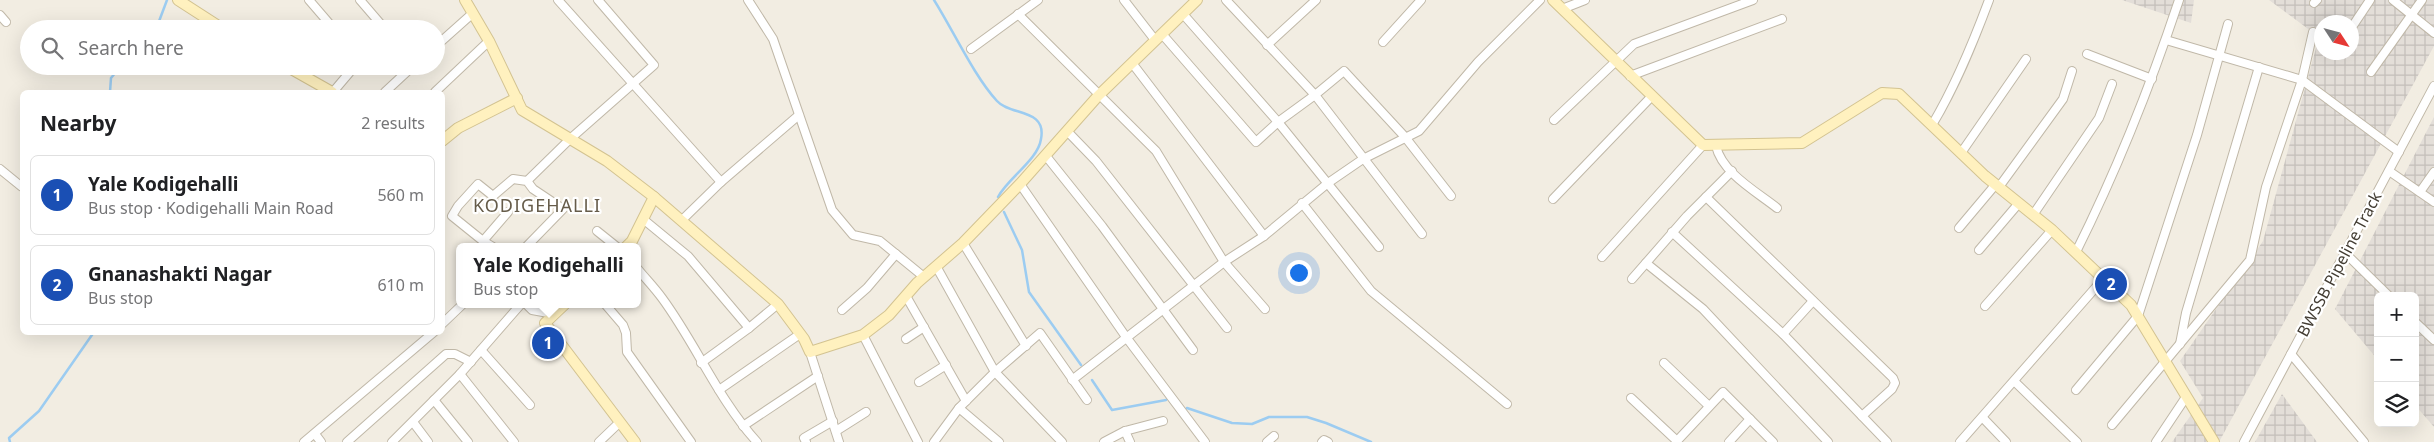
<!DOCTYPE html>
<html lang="en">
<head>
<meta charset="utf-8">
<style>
	body { margin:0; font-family:"Noto Sans",sans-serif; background:#f2f2f2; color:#202124 }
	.controls { position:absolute; right:15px; bottom:15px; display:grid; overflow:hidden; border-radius:8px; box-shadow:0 5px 20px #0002 }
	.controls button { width:45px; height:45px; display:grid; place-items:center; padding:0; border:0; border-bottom:1px solid #e0e0e0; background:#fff; color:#202124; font:25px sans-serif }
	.compass { position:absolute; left:2314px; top:15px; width:45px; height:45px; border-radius:50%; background:#fff; box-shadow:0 5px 20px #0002; rotate:126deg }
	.you { position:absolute; left:1298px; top:272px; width:18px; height:18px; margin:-12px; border:4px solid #fff; border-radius:50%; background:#1a73e8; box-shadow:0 0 0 8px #1a73e833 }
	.badge { display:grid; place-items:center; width:32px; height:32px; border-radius:50%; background:#ff370c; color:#fff; font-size:16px; font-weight:700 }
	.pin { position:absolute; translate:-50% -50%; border:2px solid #fff; box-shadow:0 1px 5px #0006 }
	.popup { position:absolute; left:456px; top:243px; width:185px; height:65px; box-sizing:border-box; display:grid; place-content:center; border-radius:8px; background:#fff; filter:drop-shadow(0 1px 4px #0005); font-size:16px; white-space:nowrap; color:#757577 }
	.popup b { font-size:19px; color:#202124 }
	.popup::after { content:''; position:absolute; left:50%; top:100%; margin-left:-10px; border:10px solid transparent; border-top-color:#fff }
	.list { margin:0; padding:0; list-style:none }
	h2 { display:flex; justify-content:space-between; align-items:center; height:65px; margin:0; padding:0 20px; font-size:21px }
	h2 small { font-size:16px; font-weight:400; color:#757577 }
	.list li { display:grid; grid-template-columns:32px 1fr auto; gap:15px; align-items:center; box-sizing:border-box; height:80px; margin:0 10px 10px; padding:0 10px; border:1px solid #e0e0e0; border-radius:8px }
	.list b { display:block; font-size:19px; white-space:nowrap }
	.list p { margin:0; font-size:16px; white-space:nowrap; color:#757577 }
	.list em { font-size:16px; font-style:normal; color:#757577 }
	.icon { flex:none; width:28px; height:28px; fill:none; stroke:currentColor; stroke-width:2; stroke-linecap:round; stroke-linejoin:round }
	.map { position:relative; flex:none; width:2434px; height:442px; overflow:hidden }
	.search { position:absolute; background:#fff; box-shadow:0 5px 20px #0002; left:20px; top:20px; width:425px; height:55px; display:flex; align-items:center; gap:12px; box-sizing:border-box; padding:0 18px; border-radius:28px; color:#757577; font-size:19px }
	.panel { position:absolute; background:#fff; box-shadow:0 5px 20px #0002; left:20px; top:90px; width:425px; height:245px; border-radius:8px }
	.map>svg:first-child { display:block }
</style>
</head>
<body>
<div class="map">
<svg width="2434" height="442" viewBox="0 0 2434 442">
	<defs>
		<pattern id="industrial-grid" width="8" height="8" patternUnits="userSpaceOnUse" patternTransform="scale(1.25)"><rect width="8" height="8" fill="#e3ded8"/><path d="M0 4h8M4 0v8" fill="none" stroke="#c4bfba"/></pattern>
	</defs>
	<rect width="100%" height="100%" fill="#f2ede2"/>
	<g fill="url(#industrial-grid)" fill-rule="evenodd">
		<path d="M2122,0H2194L2191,23Z"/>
		<path d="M2269,0H2434V46L2219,442H2172L2203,398L2180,361L2263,241L2319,37ZM2322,22H2352V52H2322Z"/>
		<path d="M2434,117V427L2415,405V296H2378V360L2335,309Z"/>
		<path d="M2282,394L2317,442H2255Z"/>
	</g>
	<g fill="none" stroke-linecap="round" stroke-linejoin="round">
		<g stroke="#9cccf1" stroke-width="2.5">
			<path d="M934,0C953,30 974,76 997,101C1010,116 1047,108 1041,139C1038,160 1008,178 998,197"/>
			<path d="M154,29L158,24L167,0"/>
			<path d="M110,92L111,78L121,66"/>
			<path d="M1004,212L1022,250L1029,292L1081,365"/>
			<path d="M1092,380L1112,410L1166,400"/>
			<path d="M1187,408L1232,423L1252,424L1269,417H1307L1326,423L1371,442"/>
			<path d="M10,442L9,438L39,411L94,332"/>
		</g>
		<g stroke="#c0b8a8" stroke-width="10">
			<g id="street">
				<path d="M309,0L334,29"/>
				<path d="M360,0L385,29"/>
				<path d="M558,0L721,182"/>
				<path d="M748,0L773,39L832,210L853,235L880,241L924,277"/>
				<path d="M1124,0L1155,40"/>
				<path d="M2393,0L2434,33"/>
				<path d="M2314,3L2317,0"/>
				<path d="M1562,9L1585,0"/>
				<path d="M1018,14L1156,151L1224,262L1265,309"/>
				<path d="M1183,14L1278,122L1315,95L1226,0"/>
				<path d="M0,15L6,22"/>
				<path d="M2352,27L2370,0"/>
				<path d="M1162,34L1256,142L1278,122L1379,247"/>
				<path d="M2166,40L2302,80L2399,152"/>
				<path d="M1383,42L1421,0"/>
				<path d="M1267,45L1316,0"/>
				<path d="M436,46L473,13"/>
				<path d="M971,49L1038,0"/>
				<path d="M2087,54L2152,79"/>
				<path d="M1132,63L1264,236"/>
				<path d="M2371,72L2422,0"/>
				<path d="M1630,76L1782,19"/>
				<path d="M333,92L355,66"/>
				<path d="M385,92L413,66"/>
				<path d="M435,92L489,41"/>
				<path d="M1554,120L1634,44L1753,0"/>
				<path d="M1932,125C1956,85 1973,43 1989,0"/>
				<path d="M1067,131L1096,161L1227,328"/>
				<path d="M1716,146C1722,173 1757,192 1777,208"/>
				<path d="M1961,153L2026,59"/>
				<path d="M1046,156L1102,226L1193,350"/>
				<path d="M0,169L22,187"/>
				<path d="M2389,171L2434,202"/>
				<path d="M527,181L570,139L654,65L598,0"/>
				<path d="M1020,184L1126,337L1205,442"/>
				<path d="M1999,187L2063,99L2072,71"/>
				<path d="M2420,192L2434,172"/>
				<path d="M1706,197L1893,378L1895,383L1892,389L1862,416"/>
				<path d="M1553,199L1652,96"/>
				<path d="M1302,203L1371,291L1507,404"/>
				<path d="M508,212L483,241L452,216L458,206L478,184L493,196L513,179L527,181L533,189L563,209L526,247"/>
				<path d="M2033,215L2099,118L2112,84"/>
				<path d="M643,219L688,256L749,328"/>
				<path d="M682,220L721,182L799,115"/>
				<path d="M1959,228L1996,184"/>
				<path d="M597,231L617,247"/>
				<path d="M1672,232L1783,334L1887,442"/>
				<path d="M1422,234L1315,95L1344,71L1405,137L1451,196"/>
				<path d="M483,241L493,247"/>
				<path d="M963,243L1026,346"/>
				<path d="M1979,250L2019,203"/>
				<path d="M2076,252C2117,170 2150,87 2179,0"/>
				<path d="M2345,253L2389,296"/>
				<path d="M1602,257L1703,145"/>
				<path d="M1646,263L1703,309L1828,442"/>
				<path d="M936,266L995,372L1062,442"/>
				<path d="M637,268C645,278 654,287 662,298C696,344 718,399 757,442"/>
				<path d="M1632,279L1687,216L1732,171"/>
				<path d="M906,296L966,401"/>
				<path d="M526,304L532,310L554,314"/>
				<path d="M605,304L623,325L626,333L627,352L691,442"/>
				<path d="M1985,306L2052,230"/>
				<path d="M842,310L867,288L896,254"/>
				<path d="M2415,322L2434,340"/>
				<path d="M442,324L463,304"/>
				<path d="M1783,334L1813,301"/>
				<path d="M863,335L918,442"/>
				<path d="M906,339L924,327"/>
				<path d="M2180,344L2186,313L2259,67"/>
				<path d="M481,350L530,405"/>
				<path d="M810,352L839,442"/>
				<path d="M2291,354L2364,442"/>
				<path d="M701,363L749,328L778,304"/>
				<path d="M1664,363L1709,406"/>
				<path d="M460,374L514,442"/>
				<path d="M1072,380L1224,262L1264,236L1328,183L1363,159L1419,131L1478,62L1540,0"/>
				<path d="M919,382L946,365"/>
				<path d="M2015,382L2077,442"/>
				<path d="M719,390L800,334"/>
				<path d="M2076,390L2138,316L2197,135L2228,24"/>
				<path d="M1631,398L1677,441"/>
				<path d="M434,400L468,442"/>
				<path d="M959,408L999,442"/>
				<path d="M1983,418L2006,442"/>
				<path d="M413,422L428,442"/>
				<path d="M2112,425L2250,260L2266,187L2302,80L2313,32"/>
				<path d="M743,426L818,376"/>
				<path d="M836,431L866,412"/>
				<path d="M1125,431L1163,421"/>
				<path d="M315,434L321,442"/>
				<path d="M304,442L434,332"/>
				<path d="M347,442L446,354H455L471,362"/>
				<path d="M392,442L460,374L521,304"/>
				<path d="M599,442L620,422"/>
				<path d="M806,442L804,438L833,421"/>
				<path d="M934,442L959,408L995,372L1040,333L1087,400"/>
				<path d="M1104,442L1125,431L1130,442"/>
				<path d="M1267,442L1274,436"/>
				<path d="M1322,442L1324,440L1328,442"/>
				<path d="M1676,442L1723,392L1773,442"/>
				<path d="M1729,442L1750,419"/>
				<path d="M1960,442L2104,278"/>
				<path d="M2156,442L2186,397"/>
				<path d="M2244,442L2434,86"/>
			</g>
		</g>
		<g stroke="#d3c391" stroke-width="12">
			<g id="secondary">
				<path d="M178,0L223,29"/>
				<path d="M465,0L489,41L522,110L607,161L654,197L632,241L626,247"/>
				<path d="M1553,0L1703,145L1802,143L1882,93L1899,94L1985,176L2052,230L2131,305L2214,442"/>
				<path d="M286,66L332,92"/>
				<path d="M442,141L458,128L517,98"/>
				<path d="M654,197L778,304L804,339L810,352L863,335L889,315L917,283L963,243L1020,184L1098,96L1197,0"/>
				<path d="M565,304L545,323L635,442"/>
			</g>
		</g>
		<use href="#street" stroke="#fff" stroke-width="8"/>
		<use href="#secondary" stroke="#fff1bf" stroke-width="10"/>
	</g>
	<g text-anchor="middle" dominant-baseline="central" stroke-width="4.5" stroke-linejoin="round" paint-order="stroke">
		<g font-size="16" fill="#433d33" stroke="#fff">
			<text transform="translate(2339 264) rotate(-62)">BWSSB Pipeline Track</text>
		</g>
		<g font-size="18" letter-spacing="1" fill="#665c4a" stroke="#fff">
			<text x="537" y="205">KODIGEHALLI</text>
		</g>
	</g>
</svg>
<div class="controls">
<button>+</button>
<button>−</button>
<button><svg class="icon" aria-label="layers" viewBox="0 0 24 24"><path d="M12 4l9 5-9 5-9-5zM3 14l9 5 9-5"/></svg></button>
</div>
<svg class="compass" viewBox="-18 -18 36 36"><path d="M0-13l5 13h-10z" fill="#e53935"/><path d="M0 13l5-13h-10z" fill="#757577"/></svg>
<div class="you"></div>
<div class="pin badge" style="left:548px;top:343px;background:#1a4fb4">1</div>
<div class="popup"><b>Yale Kodigehalli</b>Bus stop</div>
<div class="pin badge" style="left:2111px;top:284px;background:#1a4fb4">2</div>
<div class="search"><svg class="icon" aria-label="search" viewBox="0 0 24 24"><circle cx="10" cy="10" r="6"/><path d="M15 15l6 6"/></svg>Search here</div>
<section class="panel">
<h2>Nearby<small>2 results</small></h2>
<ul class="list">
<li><span class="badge" style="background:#1a4fb4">1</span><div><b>Yale Kodigehalli</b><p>Bus stop · Kodigehalli Main Road</p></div><em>560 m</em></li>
<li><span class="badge" style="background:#1a4fb4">2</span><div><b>Gnanashakti Nagar</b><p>Bus stop</p></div><em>610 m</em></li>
</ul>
</section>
</div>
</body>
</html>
